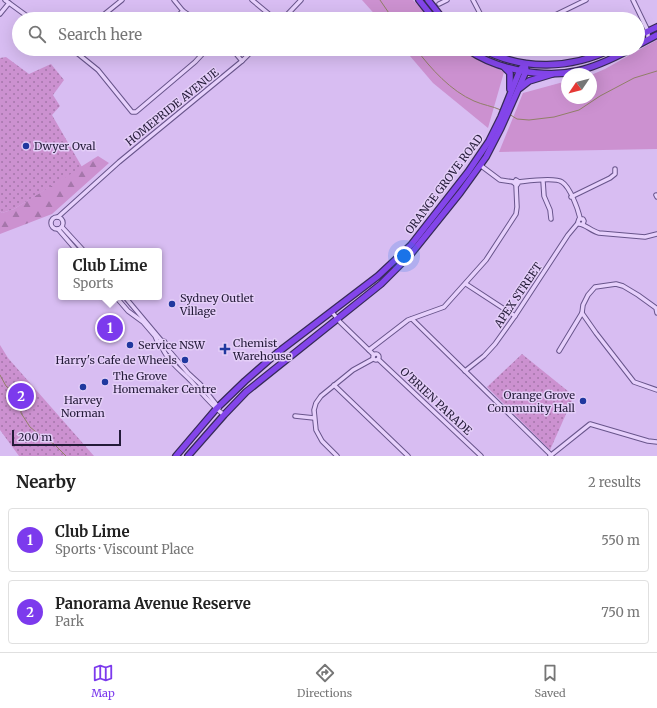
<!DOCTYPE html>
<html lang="en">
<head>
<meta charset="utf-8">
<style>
	body { margin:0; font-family:Merriweather,serif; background:#f6f6f6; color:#222 }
	.compass { position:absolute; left:561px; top:68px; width:36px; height:36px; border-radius:50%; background:#fff; box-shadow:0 4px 16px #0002; rotate:235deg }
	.scale { position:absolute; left:12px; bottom:10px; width:109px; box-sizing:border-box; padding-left:4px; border:2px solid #241b39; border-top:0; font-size:11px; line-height:14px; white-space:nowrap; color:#241b39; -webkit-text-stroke:3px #e4cef8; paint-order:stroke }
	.you { position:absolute; left:404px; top:256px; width:14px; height:14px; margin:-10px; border:3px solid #fff; border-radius:50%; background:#1a73e8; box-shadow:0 0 0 6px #1a73e833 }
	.badge { display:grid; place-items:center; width:26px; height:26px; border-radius:50%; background:#7c3aed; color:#fff; font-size:13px; font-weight:700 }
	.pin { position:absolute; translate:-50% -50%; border:2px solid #fff; box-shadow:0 1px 4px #0006 }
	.popup { position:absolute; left:58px; top:248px; width:104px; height:52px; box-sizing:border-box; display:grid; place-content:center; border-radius:4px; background:#fff; filter:drop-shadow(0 1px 3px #0005); font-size:13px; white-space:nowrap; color:#767676 }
	.popup b { font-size:15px; color:#222 }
	.popup::after { content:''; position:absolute; left:50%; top:100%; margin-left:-8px; border:8px solid transparent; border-top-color:#fff }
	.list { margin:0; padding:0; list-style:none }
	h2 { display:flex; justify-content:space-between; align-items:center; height:52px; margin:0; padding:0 16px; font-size:17px }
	h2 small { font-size:13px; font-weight:400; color:#767676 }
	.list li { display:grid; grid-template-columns:26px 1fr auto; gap:12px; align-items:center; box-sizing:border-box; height:64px; margin:0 8px 8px; padding:0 8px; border:1px solid #e0e0e0; border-radius:4px }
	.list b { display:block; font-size:15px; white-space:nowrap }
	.list p { margin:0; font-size:13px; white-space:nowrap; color:#767676 }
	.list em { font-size:13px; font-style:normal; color:#767676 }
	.icon { flex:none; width:22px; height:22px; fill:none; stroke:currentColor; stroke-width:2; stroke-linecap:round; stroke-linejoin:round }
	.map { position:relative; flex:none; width:657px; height:456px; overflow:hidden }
	.search { position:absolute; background:#fff; box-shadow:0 4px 16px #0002; left:12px; right:12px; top:12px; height:44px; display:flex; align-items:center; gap:10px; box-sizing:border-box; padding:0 14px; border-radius:22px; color:#767676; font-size:15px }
	.sheet { height:196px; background:#fff }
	nav { display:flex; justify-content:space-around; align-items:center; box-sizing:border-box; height:56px; border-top:1px solid #e0e0e0; background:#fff; font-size:11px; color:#767676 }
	nav a { display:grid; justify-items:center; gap:2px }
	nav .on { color:#7c3aed }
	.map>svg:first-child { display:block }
</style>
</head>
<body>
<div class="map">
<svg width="657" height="456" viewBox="0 0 657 456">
	<defs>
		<pattern id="forest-firs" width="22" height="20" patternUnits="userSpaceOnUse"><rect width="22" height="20" fill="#cc91d0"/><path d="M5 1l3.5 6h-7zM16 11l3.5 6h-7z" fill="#a576aa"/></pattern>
		<pattern id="park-dots" width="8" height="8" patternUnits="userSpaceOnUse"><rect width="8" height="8" fill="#cc91d0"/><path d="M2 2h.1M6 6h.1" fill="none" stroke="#a576aa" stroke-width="1.8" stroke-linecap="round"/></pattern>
	</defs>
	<rect width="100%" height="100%" fill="#d8bdf2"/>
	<g fill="#cc91d0">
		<path d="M362,0H413L431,19H379Z"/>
		<path d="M657,40V149L499,152L523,93L567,81V98H591V75L605,69L635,52Z"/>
		<path d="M404,49H462L504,72L488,128L433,83Z"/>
	</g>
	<path fill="url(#forest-firs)" d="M98,156L109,163L52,214L0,234V211L2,213L14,209Z"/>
	<g fill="url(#park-dots)">
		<path d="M6,57L29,74L51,64L64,80L53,95L60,106L52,115L82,167L14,209L2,213L0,211V58Z"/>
		<path d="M0,345L8,358L94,456H19L0,430Z"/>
		<path d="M522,354L574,396L550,450L487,387Z"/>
	</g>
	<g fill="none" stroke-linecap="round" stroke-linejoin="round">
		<g stroke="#917f68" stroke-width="1">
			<path d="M380,0L393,19"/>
			<path d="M416,49C431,69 451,91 474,101C483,105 492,106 501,110"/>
			<path d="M509,114L517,119L529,120L554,117L579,110L600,96L634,78L657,71"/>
			<path d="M0,375L6,386L18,396L21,404V413L30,427L41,436L54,444L66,456"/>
		</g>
		<g stroke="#68558b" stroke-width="5.5">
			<g id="minor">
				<path d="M5,0L31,19"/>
				<path d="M174,0L183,11L195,19"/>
				<path d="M252,0L275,19"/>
				<path d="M473,0L483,19"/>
				<path d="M633,0L648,31V39"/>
				<path d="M439,4L447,0"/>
				<path d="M0,14L9,3"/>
				<path d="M101,17L122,0"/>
				<path d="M174,19L183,11"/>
				<path d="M283,19L301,0"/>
				<path d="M547,19L586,0"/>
				<path d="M72,49L98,70L132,112H136L195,62L207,49"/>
				<path d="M232,49L242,61"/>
				<path d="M480,165L500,180L514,182"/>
				<path d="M543,181L544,196L550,210L551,219"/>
				<path d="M519,182L517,185L514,183L516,180L519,182C528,181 555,177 562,182C570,187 578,209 580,218"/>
				<path d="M656,195L657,197"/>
				<path d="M571,197L610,178L615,174V169"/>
				<path d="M58,217L119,162L242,61L254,49"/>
				<circle cx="57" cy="223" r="6"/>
				<path d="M583,224L584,221L583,219H579L578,222L579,224C585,224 591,231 599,233L645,237L657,234"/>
				<path d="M62,227L84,251"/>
				<path d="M58,229L77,251"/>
				<path d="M466,284L515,316"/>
				<path d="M116,297L128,311L143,322L155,336L158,343"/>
				<path d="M125,297L161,340"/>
				<path d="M332,312L340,322L374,355"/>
				<path d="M657,313L656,308L638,295L623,286L616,284L595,287L588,295L583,305L582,313L596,333L634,382L657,390"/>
				<path d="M412,319L551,455"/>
				<circle cx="162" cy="344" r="3.5"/>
				<path d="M165,346L188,373L200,384L219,408"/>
				<path d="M162,347C167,360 181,371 191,381C202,393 211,405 224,415"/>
				<path d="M369,350L408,320L444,307L486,260L516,214L517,207L516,185"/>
				<path d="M559,351L582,313"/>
				<circle cx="376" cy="357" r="3"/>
				<path d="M378,359L481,456"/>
				<path d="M465,371L484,356L495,344L515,316L568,235L578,223"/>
				<path d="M334,385L408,456"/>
				<path d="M295,416L314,418"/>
				<path d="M337,456L322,441L316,430L314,410L316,403L321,396L353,370L373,359"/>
				<path d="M550,456L590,424L648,441L657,442"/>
			</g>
		</g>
		<g stroke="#372a58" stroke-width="8">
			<g id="highway">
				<path d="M419,0L434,19"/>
				<path d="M428,0L443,19"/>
				<path d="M638,36L657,27"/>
				<path d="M638,45L657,35"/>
				<path d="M467,49C495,69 543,79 577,71C596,67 614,58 631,49"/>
				<path d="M482,49C523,71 571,69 612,49"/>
				<path d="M504,67L510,73V89"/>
				<path d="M520,88L529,81L552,74"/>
				<path d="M176,456L216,409L245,381L277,353L378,276L411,245L468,172L489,141L501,117L520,70L525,64"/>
				<path d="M188,456L224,415L246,392L381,284L411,254L460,193L486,157L501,128L517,92L526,71L525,64"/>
			</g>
		</g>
		<use href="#minor" stroke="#e7d1fc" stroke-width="3.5"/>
		<use href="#highway" stroke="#8345ea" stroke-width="5.5"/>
	</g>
	<g fill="#20389f" stroke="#e4cef8" stroke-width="1.5">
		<circle cx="26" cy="146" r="4"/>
		<circle cx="172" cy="304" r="4"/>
		<circle cx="130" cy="345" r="4"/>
		<path d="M223 343h4v4h4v4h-4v4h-4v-4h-4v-4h4z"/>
		<circle cx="185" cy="360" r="4"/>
		<circle cx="105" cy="382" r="4"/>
		<circle cx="83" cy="387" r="4"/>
		<circle cx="583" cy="401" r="4"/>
	</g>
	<g text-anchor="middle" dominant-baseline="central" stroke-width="3" stroke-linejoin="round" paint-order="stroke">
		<g font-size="11" fill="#241b39" stroke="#e4cef8">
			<text transform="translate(172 107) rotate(-39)">HOMEPRIDE AVENUE</text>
			<text transform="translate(444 184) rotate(-53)">ORANGE GROVE ROAD</text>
			<text transform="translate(518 295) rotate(-56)">APEX STREET</text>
			<text transform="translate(436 401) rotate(43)">O'BRIEN PARADE</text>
		</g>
		<g font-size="11" fill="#241b39" stroke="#e4cef8" text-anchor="start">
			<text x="34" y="146">Dwyer Oval</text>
			<text x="180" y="298">Sydney Outlet<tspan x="180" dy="13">Village</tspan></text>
			<text x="233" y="343">Chemist<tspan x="233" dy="13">Warehouse</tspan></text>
			<text x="138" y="345">Service NSW</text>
			<text x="177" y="360" text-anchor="end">Harry's Cafe de Wheels</text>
			<text x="113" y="376">The Grove<tspan x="113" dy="13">Homemaker Centre</tspan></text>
			<text x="575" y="395" text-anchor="end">Orange Grove<tspan x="575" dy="13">Community Hall</tspan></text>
			<text x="83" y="400" text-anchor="middle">Harvey<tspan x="83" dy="13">Norman</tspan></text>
		</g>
	</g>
</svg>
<svg class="compass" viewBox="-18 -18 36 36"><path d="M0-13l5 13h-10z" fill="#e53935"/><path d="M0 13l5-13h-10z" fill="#767676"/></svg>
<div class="scale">200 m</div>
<div class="you"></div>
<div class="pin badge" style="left:110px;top:328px">1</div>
<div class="popup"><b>Club Lime</b>Sports</div>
<div class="pin badge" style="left:21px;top:396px">2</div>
<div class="search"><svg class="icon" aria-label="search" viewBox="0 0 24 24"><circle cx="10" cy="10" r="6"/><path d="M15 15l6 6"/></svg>Search here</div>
</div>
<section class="sheet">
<h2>Nearby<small>2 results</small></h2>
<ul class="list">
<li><span class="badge">1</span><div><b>Club Lime</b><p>Sports · Viscount Place</p></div><em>550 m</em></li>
<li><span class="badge">2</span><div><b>Panorama Avenue Reserve</b><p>Park</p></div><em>750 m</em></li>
</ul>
</section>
<nav>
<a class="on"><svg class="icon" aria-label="map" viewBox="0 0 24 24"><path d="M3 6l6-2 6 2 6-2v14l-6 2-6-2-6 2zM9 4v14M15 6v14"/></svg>Map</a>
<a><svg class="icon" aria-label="directions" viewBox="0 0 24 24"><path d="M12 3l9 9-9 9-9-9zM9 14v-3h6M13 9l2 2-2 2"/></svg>Directions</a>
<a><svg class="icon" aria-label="saved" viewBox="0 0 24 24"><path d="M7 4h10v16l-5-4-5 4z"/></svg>Saved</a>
</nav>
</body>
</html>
